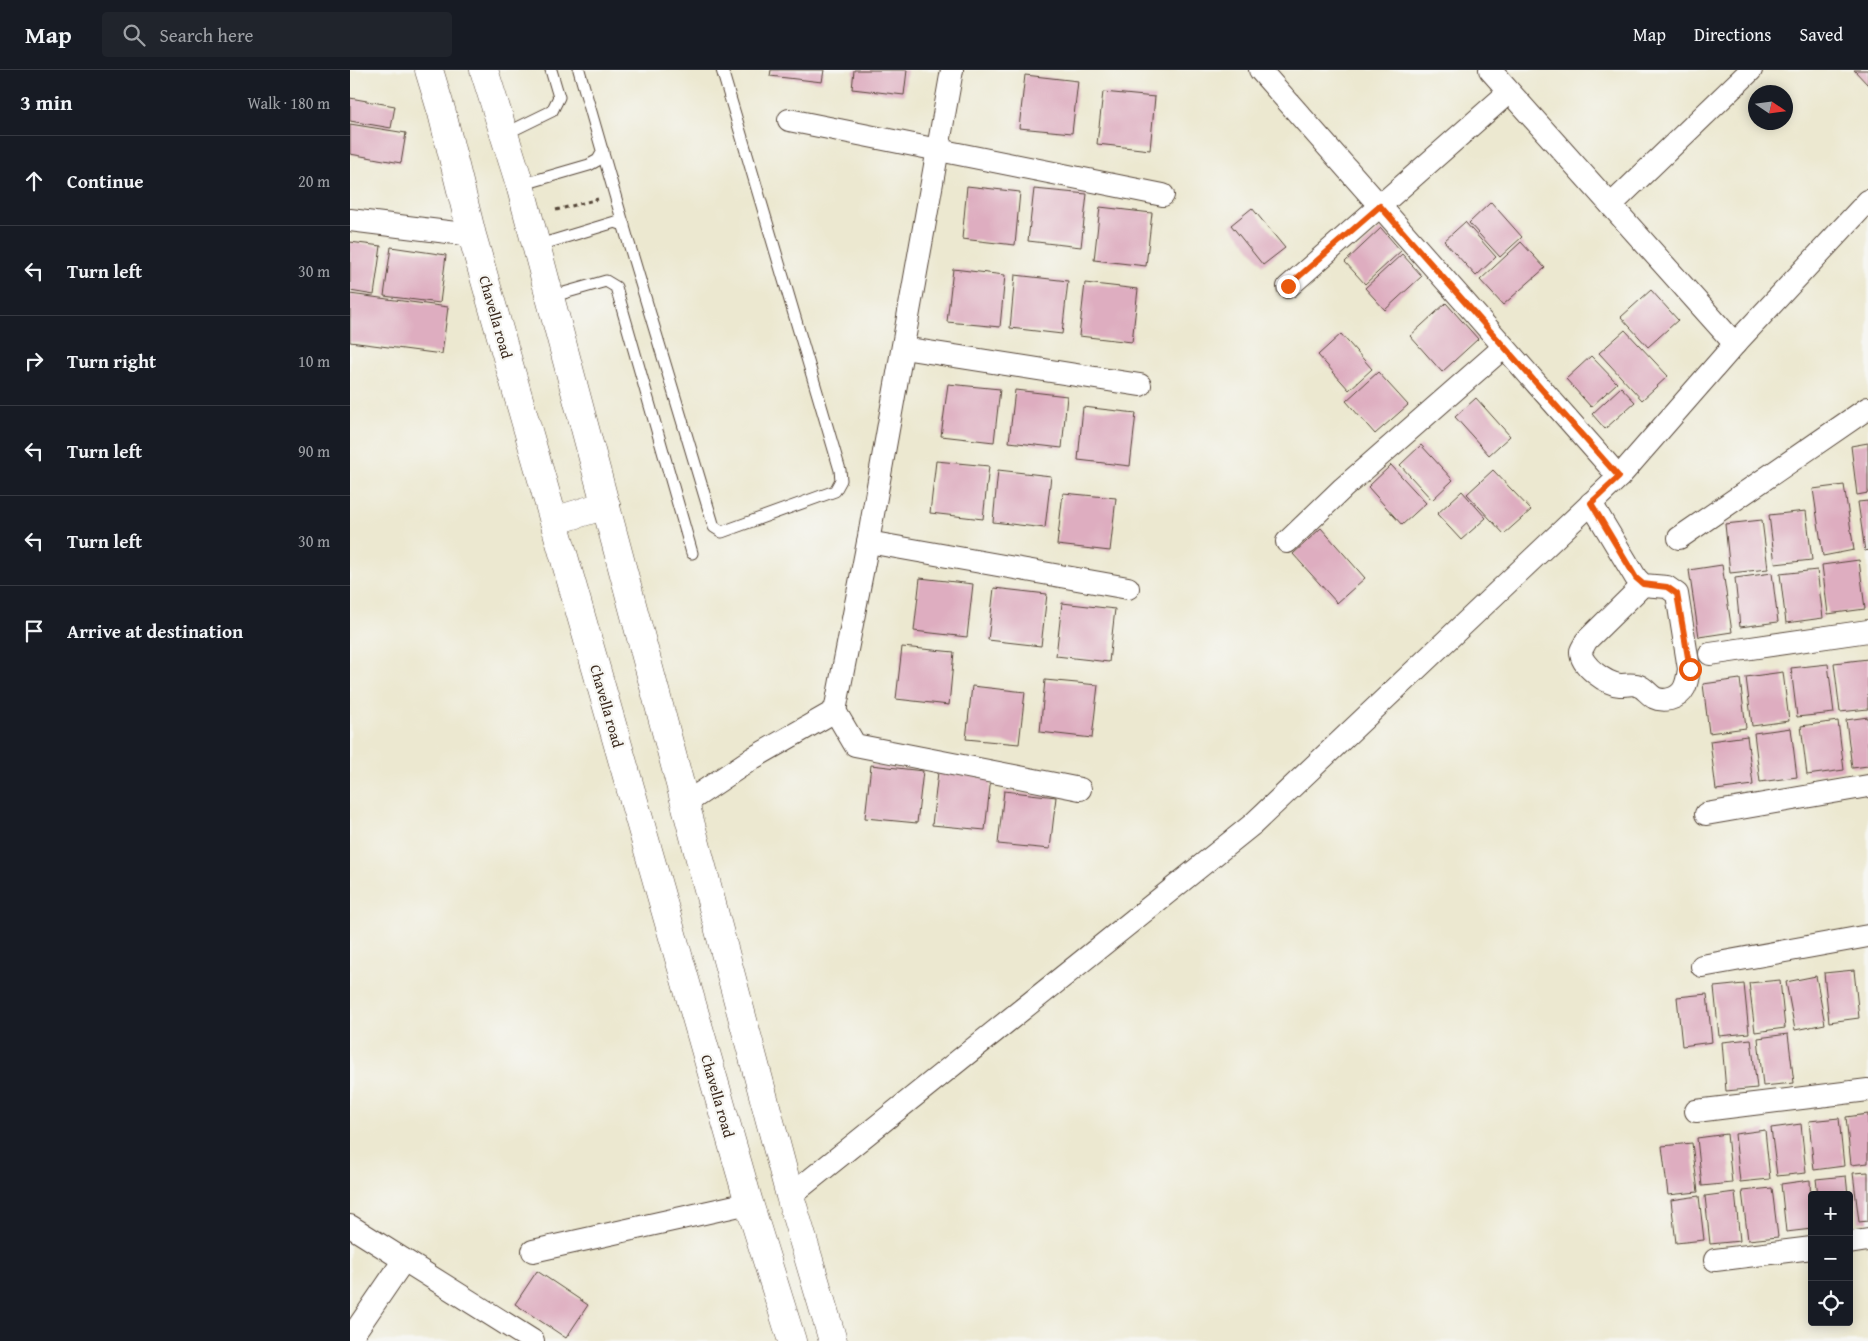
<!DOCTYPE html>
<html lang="en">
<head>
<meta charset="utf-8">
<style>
	body { margin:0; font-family:"Gentium Book Plus",serif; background:#20242c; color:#f1f3f6 }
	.controls { position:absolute; right:15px; bottom:15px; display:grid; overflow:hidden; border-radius:5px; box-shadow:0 2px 12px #0003 }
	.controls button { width:45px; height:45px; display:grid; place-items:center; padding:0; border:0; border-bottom:1px solid #363941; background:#171b24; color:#f1f3f6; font:25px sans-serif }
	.compass { position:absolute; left:1398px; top:15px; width:45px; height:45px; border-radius:50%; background:#171b24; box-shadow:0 2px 12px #0003; rotate:103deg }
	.stop { position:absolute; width:15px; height:15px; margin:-11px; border:4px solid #ea580c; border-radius:50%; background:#fff }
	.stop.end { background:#ea580c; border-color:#fff; box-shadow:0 1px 5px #0008 }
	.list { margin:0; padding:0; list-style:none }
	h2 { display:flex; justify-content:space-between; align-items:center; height:65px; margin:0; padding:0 20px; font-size:21px }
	h2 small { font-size:16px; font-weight:400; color:#9ea1a6 }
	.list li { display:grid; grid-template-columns:32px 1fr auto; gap:15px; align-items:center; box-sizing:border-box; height:90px; padding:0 20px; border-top:1px solid #363941 }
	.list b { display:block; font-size:19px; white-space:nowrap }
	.list em { font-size:16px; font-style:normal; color:#9ea1a6 }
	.icon { flex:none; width:28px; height:28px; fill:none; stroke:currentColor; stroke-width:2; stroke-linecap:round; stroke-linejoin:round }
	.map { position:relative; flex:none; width:1518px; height:1271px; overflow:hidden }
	header { display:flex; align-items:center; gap:30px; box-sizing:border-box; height:70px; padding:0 25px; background:#171b24; border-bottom:1px solid #363941 }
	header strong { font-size:24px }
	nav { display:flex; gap:28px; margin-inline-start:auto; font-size:18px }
	.search { width:350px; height:45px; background:#20242c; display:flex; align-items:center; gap:12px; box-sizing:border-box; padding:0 18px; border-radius:5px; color:#9ea1a6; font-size:19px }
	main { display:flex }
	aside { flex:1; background:#171b24 }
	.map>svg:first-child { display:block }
</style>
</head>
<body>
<header>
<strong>Map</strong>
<div class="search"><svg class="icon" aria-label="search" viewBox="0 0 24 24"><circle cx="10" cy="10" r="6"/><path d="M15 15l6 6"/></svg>Search here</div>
<nav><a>Map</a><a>Directions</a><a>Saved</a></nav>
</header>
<main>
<aside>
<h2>3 min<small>Walk · 180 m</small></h2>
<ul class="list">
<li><svg class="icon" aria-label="ahead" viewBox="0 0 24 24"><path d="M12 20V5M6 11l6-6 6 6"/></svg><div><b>Continue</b></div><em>20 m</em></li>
<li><svg class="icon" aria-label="left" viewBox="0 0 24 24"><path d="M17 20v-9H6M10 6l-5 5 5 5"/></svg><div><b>Turn left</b></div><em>30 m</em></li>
<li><svg class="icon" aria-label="right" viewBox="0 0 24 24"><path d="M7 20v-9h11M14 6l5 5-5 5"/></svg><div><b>Turn right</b></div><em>10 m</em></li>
<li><svg class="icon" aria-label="left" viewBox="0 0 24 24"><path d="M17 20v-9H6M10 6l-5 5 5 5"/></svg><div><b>Turn left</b></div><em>90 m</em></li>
<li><svg class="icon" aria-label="left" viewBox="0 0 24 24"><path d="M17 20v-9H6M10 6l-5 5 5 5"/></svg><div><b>Turn left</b></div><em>30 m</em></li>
<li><svg class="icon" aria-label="arrive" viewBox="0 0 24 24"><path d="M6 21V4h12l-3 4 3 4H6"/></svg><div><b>Arrive at destination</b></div></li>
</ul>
</aside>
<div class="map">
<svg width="1518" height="1271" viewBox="0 0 1518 1271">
	<rect width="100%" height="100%" fill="#f6f6f2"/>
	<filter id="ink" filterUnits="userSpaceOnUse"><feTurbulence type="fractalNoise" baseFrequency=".02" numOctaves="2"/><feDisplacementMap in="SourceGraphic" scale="10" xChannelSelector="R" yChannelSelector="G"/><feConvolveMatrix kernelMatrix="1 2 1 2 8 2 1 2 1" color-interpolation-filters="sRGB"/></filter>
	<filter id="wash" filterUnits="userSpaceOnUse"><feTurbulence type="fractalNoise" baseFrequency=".0096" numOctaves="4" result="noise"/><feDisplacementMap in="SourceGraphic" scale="20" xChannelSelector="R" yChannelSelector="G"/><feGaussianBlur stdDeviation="1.12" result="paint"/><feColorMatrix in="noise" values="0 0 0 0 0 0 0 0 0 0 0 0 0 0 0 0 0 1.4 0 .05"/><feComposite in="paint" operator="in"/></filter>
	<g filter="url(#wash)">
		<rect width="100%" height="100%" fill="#ece8d0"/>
		<g id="blocks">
			<g fill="#deadc0">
				<path d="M421,0H474L472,12L420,6Z"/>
				<path d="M504,0H557L554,25L502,19Z"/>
				<path d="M1504,0H1518V15Z"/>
				<path d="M675,5L728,11L722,63L669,58Z"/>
				<path d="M753,22L805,27L800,80L747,74Z"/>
				<path d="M0,28L45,36L41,58L0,51Z"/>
				<path d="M0,54L56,63L51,93L0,84Z"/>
				<path d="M617,116L670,122L665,175L612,169Z"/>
				<path d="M684,119L737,124L731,177L678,171Z"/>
				<path d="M1141,132L1172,167L1150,187L1119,153Z"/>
				<path d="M750,137L802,143L796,196L744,190Z"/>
				<path d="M902,138L935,178L913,195L881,155Z"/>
				<path d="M1115,152L1146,187L1126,206L1094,171Z"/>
				<path d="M1031,158L1051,181L1015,214L995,192Z"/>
				<path d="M0,172L31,176L24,225L0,221Z"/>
				<path d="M1171,172L1195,198L1153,235L1130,210Z"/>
				<path d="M41,177L96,185L90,233L34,226Z"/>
				<path d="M1052,184L1072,206L1035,240L1015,218Z"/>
				<path d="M603,199L655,205L650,257L597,252Z"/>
				<path d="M665,205L718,211L712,264L660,258Z"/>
				<path d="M735,213L788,219L782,272L729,266Z"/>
				<path d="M1301,220L1328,250L1298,277L1271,247Z"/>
				<path d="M0,224L98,237L92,284L0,272Z"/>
				<path d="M1096,233L1128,269L1092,302L1060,266Z"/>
				<path d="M1275,260L1318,306L1292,330L1249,283Z"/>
				<path d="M991,264L1022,299L999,320L968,285Z"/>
				<path d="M1241,286L1267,313L1241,337L1216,309Z"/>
				<path d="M1028,302L1058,335L1025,364L996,331Z"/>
				<path d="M598,314L650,319L644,372L591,366Z"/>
				<path d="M1271,317L1285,332L1255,359L1242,344Z"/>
				<path d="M665,320L717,326L712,378L659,372Z"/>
				<path d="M1126,328L1160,366L1139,385L1105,347Z"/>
				<path d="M733,337L786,343L780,396L728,390Z"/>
				<path d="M1518,373V423L1507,425L1501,376Z"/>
				<path d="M1071,375L1103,410L1082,430L1050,395Z"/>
				<path d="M586,391L639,396L633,449L580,443Z"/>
				<path d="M1041,395L1076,433L1052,455L1018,417Z"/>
				<path d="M648,400L701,406L695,458L643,452Z"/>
				<path d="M1143,400L1181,440L1154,464L1117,424Z"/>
				<path d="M1494,415L1504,480L1473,486L1463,419Z"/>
				<path d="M1112,421L1136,448L1111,470L1087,444Z"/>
				<path d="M713,423L766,428L760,481L707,475Z"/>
				<path d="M1518,431V480L1515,481L1508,432Z"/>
				<path d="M1456,441L1462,490L1425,494L1419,445Z"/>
				<path d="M1412,450L1418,499L1380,503L1375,454Z"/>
				<path d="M971,458L1015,508L987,533L943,484Z"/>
				<path d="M1509,490L1515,539L1478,544L1472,495Z"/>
				<path d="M1372,495L1382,562L1349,567L1339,500Z"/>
				<path d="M1467,500L1473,548L1436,553L1430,504Z"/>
				<path d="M1422,503L1428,552L1390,557L1385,508Z"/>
				<path d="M570,508L623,514L617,567L564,561Z"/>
				<path d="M644,518L697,524L691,576L638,570Z"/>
				<path d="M712,533L765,539L759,592L706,586Z"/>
				<path d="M552,577L604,582L599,635L546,629Z"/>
				<path d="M1518,589V639L1490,642L1484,593Z"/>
				<path d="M1478,594L1484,643L1447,647L1441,598Z"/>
				<path d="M1433,602L1439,651L1402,656L1396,607Z"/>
				<path d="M1390,609L1396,658L1359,663L1353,614Z"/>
				<path d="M695,610L748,615L742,668L690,662Z"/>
				<path d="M622,616L675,622L669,674L616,669Z"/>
				<path d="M1518,647V696L1502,698L1496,650Z"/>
				<path d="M1488,651L1494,700L1457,705L1451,656Z"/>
				<path d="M1441,658L1447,707L1410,712L1404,663Z"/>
				<path d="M1397,666L1403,715L1366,720L1360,671Z"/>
				<path d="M521,695L573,701L567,753L515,748Z"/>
				<path d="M588,702L641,708L635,760L582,755Z"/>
				<path d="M654,721L706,727L700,779L648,774Z"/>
				<path d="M1504,900L1509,948L1479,952L1474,903Z"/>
				<path d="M1466,906L1475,954L1445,960L1436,912Z"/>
				<path d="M1430,910L1435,958L1405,962L1399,913Z"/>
				<path d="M1394,914L1399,963L1369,966L1364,917Z"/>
				<path d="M1357,924L1362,972L1332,976L1327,927Z"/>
				<path d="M1438,964L1444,1013L1413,1016L1408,968Z"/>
				<path d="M1401,969L1407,1018L1376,1021L1372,972Z"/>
				<path d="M1518,1044V1093L1501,1095L1496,1047Z"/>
				<path d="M1489,1048L1494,1096L1464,1100L1459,1051Z"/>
				<path d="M1451,1054L1456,1103L1427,1106L1421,1058Z"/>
				<path d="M1415,1060L1420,1109L1390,1112L1385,1064Z"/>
				<path d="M1377,1064L1382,1113L1352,1116L1347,1068Z"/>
				<path d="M1342,1073L1348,1122L1318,1125L1312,1076Z"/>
				<path d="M1518,1102V1151L1509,1152L1503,1103Z"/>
				<path d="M1496,1106L1498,1125H1468L1466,1109Z"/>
				<path d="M1460,1110L1462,1159L1436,1162L1431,1114Z"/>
				<path d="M1422,1118L1428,1167L1398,1170L1392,1121Z"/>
				<path d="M1385,1122L1390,1171L1360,1174L1355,1126Z"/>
				<path d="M1349,1126L1354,1170L1326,1173L1321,1130Z"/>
				<path d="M187,1201L238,1235L216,1268L165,1234Z"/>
			</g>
		</g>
	</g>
	<g filter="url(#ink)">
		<use href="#blocks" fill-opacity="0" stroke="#564639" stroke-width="1"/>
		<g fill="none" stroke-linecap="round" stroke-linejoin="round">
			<g stroke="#564639" stroke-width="13">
				<g id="service">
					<path d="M229,0L277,167L364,457L372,462L485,421L491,410L490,400L372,0"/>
					<path d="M153,65L202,41L209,27L201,0"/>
					<path d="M170,115L239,95L248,90L253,81"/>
					<path d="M186,176L265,152L274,155"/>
					<path d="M200,227L256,211L266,217L342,483"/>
				</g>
			</g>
			<g stroke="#564639" stroke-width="24">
				<g id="minor">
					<path d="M910,0L1269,407"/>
					<path d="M1140,0L1385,274"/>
					<path d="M439,50L813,125"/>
					<path d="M1261,135L1401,0"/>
					<path d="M0,150L122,165"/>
					<path d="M938,217L1159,22"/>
					<path d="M553,278L790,315"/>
					<path d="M1241,433L1286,508L1293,515L1317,517L1327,524L1339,599C1337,613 1335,625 1320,629C1316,630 1309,630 1305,628C1299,625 1295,618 1289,616C1284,613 1276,615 1270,615C1257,614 1230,596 1231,581C1232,578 1235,574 1236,571L1293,515"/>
					<path d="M1329,468L1518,338"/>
					<path d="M518,472L778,518"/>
					<path d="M937,472L993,418L1154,277"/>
					<path d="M1360,584L1518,561"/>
					<path d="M485,641L505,675L730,719"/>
					<path d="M336,733L403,688L485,641L518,472L602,0"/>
					<path d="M1356,744L1518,716"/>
					<path d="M1352,896L1518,866"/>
					<path d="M1346,1041L1518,1020"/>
					<path d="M440,1126L903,754L1269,407L1385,274L1518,131"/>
					<path d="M0,1156L183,1271"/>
					<path d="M1499,1173L1518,1170"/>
					<path d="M183,1181L399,1133"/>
					<path d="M1365,1190L1462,1178"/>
					<path d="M0,1269L54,1190"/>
				</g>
			</g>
			<g stroke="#564639" stroke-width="29">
				<g id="trunk">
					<path d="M79,0L92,43L122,165L399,1133L442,1271"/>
					<path d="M134,0L170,115L440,1126L483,1271"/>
					<path d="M204,451L256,435"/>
				</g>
			</g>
			<path stroke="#564639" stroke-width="3" stroke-dasharray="4 4" stroke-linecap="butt" d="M206,140L248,129"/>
			<use href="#service" stroke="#fff" stroke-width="11"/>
			<use href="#minor" stroke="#fff" stroke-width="22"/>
			<use href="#trunk" stroke="#fff" stroke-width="28"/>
		</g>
	</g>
	<g fill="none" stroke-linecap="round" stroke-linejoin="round" filter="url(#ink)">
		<path stroke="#ea580c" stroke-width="6" d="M938,216L1030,136L1269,407L1241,433L1286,508L1293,514L1317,517L1327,524L1340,599"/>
	</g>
	<g text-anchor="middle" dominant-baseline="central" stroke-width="4.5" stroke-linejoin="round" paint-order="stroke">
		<g font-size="15" fill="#3b2a1e" stroke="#f6f6f2">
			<text transform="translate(146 247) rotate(74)">Chavella road</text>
			<text transform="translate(257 636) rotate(74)">Chavella road</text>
			<text transform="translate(368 1026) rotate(74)">Chavella road</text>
		</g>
	</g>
</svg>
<div class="controls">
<button>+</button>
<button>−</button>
<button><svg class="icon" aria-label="locate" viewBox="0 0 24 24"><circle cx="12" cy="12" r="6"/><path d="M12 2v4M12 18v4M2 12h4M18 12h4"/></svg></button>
</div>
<svg class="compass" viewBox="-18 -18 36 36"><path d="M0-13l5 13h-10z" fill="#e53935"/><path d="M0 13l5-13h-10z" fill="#9ea1a6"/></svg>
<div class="stop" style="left:1340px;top:599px"></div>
<div class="stop end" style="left:938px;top:216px"></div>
</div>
</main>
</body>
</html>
